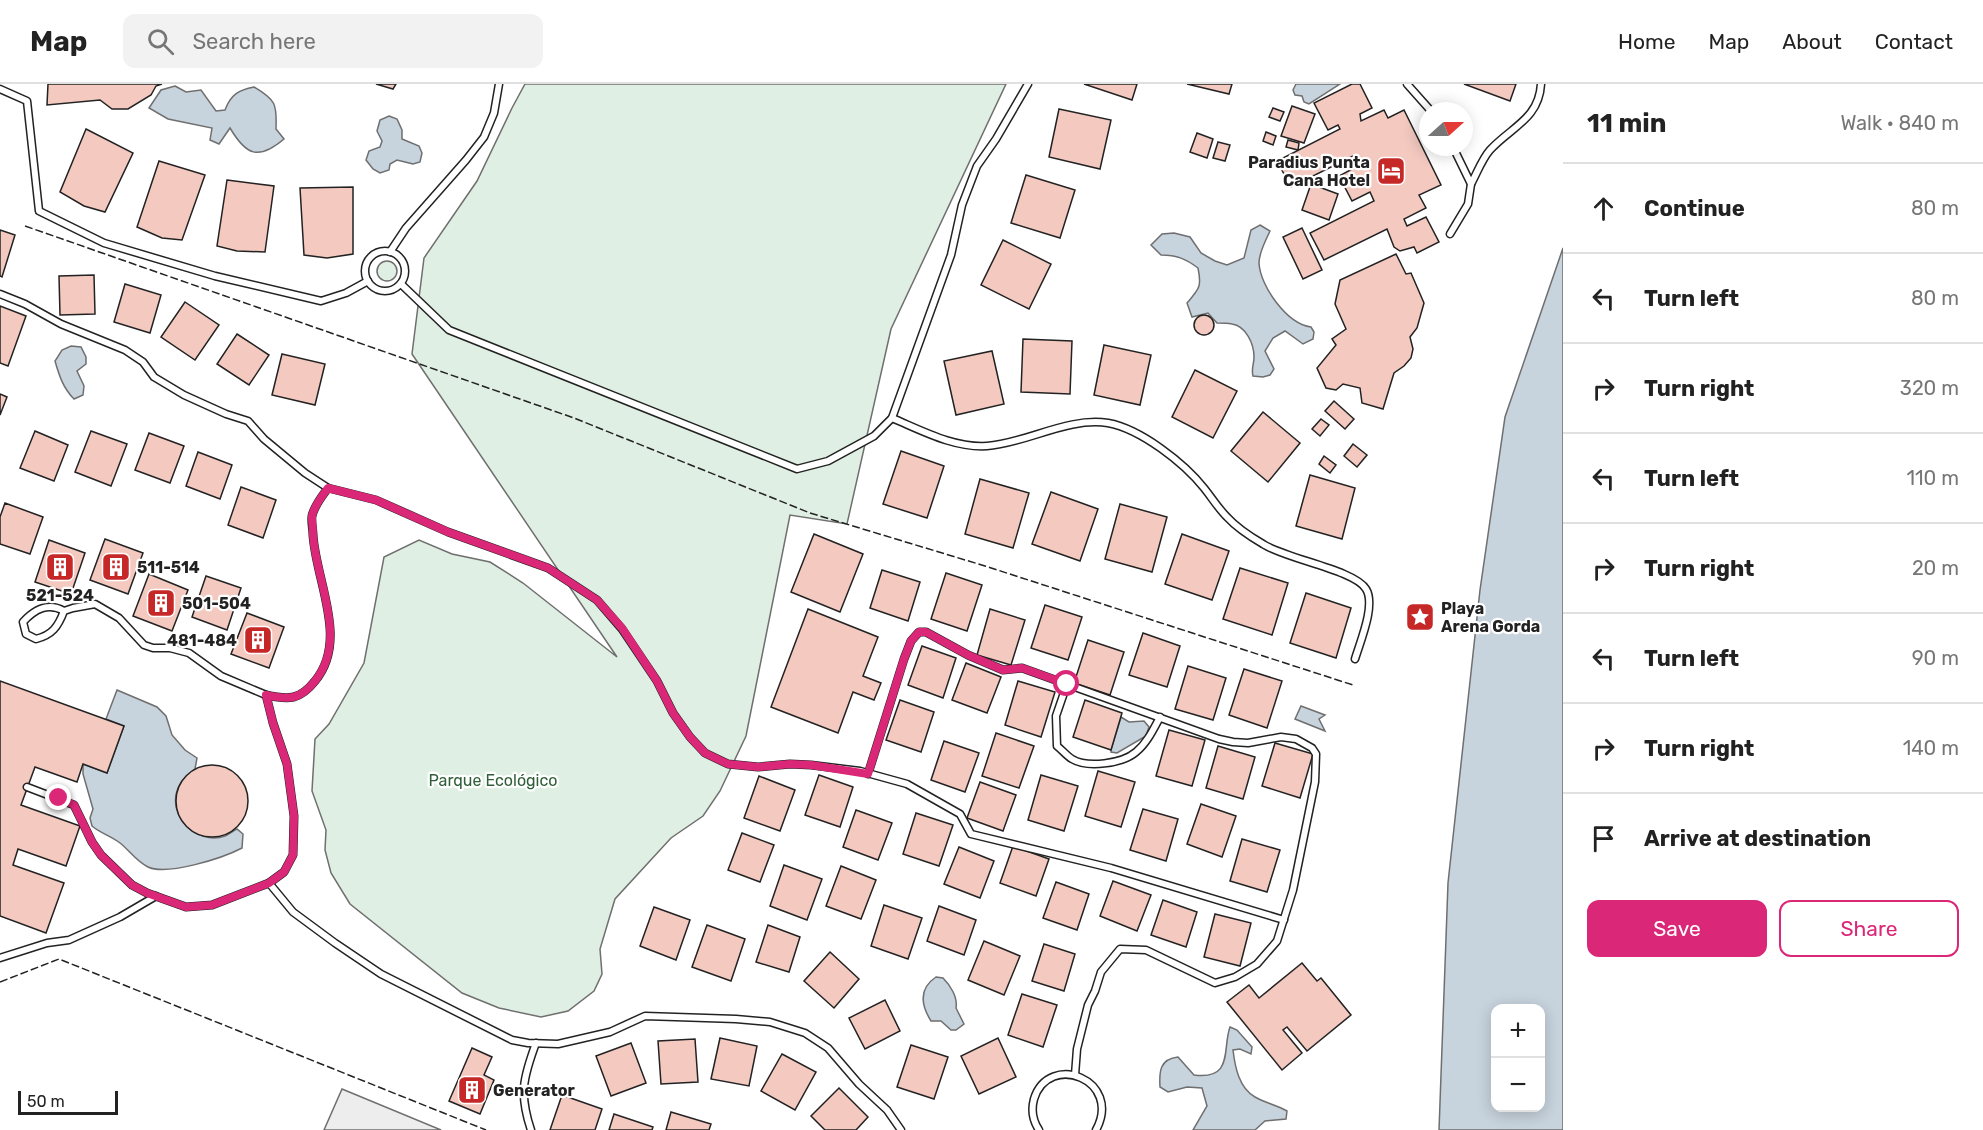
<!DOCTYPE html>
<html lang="en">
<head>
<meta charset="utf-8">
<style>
	body { margin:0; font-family:Rubik,sans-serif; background:#f2f2f2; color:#222 }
	.controls { position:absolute; right:18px; bottom:18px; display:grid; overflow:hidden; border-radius:12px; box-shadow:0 3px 15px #0003 }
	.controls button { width:54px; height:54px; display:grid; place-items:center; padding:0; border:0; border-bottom:2px solid #e0e0e0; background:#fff; color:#222; font:30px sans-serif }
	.compass { position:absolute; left:1419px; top:18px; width:54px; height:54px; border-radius:50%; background:#fff; box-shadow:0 3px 15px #0003; rotate:69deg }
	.scale { position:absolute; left:18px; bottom:15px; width:100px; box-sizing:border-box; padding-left:6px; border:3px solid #222; border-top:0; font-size:16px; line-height:21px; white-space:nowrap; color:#222; -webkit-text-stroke:4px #fff; paint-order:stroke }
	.stop { position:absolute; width:18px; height:18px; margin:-14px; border:4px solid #db2777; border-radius:50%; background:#fff }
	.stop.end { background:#db2777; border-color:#fff; box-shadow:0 2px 6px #0008 }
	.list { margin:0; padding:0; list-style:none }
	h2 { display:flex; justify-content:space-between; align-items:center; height:78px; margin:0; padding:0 24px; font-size:26px }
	h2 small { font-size:20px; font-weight:400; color:#767676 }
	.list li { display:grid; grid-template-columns:39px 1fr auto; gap:18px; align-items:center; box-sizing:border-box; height:90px; padding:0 24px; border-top:2px solid #e0e0e0 }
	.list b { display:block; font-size:22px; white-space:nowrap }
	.list em { font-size:20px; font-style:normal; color:#767676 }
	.actions { display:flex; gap:12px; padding:18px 24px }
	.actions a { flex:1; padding:14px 0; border:2px solid #db2777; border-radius:12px; text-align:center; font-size:21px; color:#db2777 }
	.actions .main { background:#db2777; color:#fff }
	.icon { flex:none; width:33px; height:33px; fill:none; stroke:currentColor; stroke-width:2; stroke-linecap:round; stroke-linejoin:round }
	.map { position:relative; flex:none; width:1563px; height:1046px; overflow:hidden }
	header { display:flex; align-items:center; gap:36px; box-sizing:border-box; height:84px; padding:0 30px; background:#fff; border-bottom:2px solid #e0e0e0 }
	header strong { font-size:28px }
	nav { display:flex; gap:33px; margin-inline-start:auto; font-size:21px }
	.search { width:420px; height:54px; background:#f2f2f2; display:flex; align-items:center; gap:15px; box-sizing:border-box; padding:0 21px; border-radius:12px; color:#767676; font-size:22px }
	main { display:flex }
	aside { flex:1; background:#fff }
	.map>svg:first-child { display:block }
</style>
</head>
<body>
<header>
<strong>Map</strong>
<div class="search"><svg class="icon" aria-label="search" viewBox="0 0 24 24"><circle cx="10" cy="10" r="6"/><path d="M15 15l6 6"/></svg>Search here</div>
<nav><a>Home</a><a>Map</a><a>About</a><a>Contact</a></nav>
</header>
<main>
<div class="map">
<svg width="1563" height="1046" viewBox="0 0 1563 1046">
	<rect width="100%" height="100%" fill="#fff"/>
	<g fill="#e0efe3" stroke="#6f6f6f" stroke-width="1.5">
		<path d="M525,0H1006L891,245L847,440L790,431L746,652L720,707L703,732L671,754L615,815L600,865L602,890L594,907L568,927L541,933L499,924L462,909L350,820L331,789L325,766L326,746L312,707L315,655L329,640L364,579L384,473L419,456L452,470L490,478L523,499L617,573L412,270L424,174L477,97L512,24Z"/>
		<circle cx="387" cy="187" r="10"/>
	</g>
	<path fill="#ededed" stroke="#6f6f6f" stroke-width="1.5" d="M342,1005L441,1046H324Z"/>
	<g fill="#c7d3dd" stroke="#6f6f6f" stroke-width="1.5" fill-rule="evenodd">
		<path d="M1296,0H1340L1309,20L1304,18L1302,12L1295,11L1293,6Z"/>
		<path d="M175,2L186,8L201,6L216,27L225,26C231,10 239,6 254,3C276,16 277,20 276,45L284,55C258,77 246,71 230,44L219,60L210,56L212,44L168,35L149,24L161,6Z"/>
		<path d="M389,32L397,35L402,46V55L419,62L422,69L420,78L413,80L397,76L390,80L389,86L380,89L373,85L366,76L369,67L380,63L382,57L377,47L380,36Z"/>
		<path d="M1260,141L1270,147C1266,156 1259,168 1259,179C1260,202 1287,240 1311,243L1314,248L1313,255L1303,260L1285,247L1273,254L1265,267L1274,285L1270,291L1263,293L1253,292C1251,284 1254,281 1254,273C1254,260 1246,242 1232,240C1227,239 1221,239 1217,239L1208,229L1192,233L1187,219C1199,205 1202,203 1198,184C1186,175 1177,171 1161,171L1151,161L1162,150L1174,149L1190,153L1201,169L1215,177L1227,181L1244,174L1251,146Z"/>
		<path d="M1563,164V1046H1439L1448,799L1480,506L1505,333ZM1496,924H1540V1024H1496Z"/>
		<path d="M71,262L81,263L86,273V280L77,287L84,302L83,311L74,315C63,304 59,291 55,277L62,266Z"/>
		<path d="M117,606L157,623L166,632L172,651L185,666L197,674L195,685C189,690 183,694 179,702C165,730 196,762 225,752C229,750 233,747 237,745L243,750L242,764C223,774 167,792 148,783C137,778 129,766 120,759C111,752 100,749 92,742L90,734L93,725L83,690V680L107,689L124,642L106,635Z"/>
		<path d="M1301,622L1325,631L1319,635L1325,647L1295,635Z"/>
		<path d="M1121,633L1129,638L1144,637L1149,643L1146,652L1117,669L1111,668V666Z"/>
		<path d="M936,893L943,894C950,901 958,913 956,924L964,940L956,946H951L941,937H931C921,921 918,905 936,893Z"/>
		<path d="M1230,943L1237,946L1252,963L1251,970L1240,965L1233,966C1235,983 1239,1004 1255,1013C1265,1019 1277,1021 1287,1027L1286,1035L1265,1037L1255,1046H1193L1207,1022L1202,1004L1187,1003L1168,1008L1160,1003C1159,987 1160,975 1178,973L1194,991C1234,996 1222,965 1230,943Z"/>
	</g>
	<g fill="#f3c9c0" stroke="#222" stroke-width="1.5">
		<path d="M48,0H162L156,2L151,11L128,25H112L100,16L47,21Z"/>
		<path d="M376,0H396L393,5Z"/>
		<path d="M1084,0H1137L1132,16Z"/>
		<path d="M1187,0H1232L1229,10Z"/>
		<path d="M1352,0H1360L1372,24L1360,30L1361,37L1384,26L1388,34L1404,26L1441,101L1419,111L1426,124L1404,135L1407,142L1426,133L1439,158L1417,169L1414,163L1400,167L1394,163L1387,145L1324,176L1310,149L1374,117L1370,108L1352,117L1339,92L1358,82L1353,72L1291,103L1277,77L1340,45L1338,41L1328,46L1314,19Z"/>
		<path d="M1464,0H1516L1510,17Z"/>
		<path d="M1292,22L1315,30L1304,59L1281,52Z"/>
		<path d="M1273,24L1284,28L1280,37L1269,33Z"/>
		<path d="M1059,25L1111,36L1100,85L1049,73Z"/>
		<path d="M86,45L133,69L105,128L84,122L60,108Z"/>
		<path d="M1266,48L1276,52L1273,61L1263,57Z"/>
		<path d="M1197,49L1213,55L1207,74L1190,68Z"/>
		<path d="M1288,56L1299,59L1298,66L1286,63Z"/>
		<path d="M1218,58L1230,61L1225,77L1213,74Z"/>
		<path d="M159,77L205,91L182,156L162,154L137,143Z"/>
		<path d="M1026,91L1075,106L1060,154L1011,139Z"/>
		<path d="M227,96L274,102L265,168L237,167L217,162Z"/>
		<path d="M1311,100L1338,110L1329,136L1302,126Z"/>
		<path d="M353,103V170L327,174L304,171L300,104Z"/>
		<path d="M1302,144L1322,186L1303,195L1283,153Z"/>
		<path d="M0,146L15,151L2,193L0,192Z"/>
		<path d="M1003,156L1051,180L1029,225L981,201Z"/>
		<path d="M1396,170L1406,190L1411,189L1424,219L1417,244L1410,253L1413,265L1411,274L1404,282L1394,289L1383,325L1362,319L1360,304L1343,300L1336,306L1326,304L1317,284L1336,261L1332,255L1346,245L1335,220L1340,196Z"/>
		<path d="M94,191L95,230L60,231L59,192Z"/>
		<path d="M125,200L161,211L150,249L114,238Z"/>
		<path d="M185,218L219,241L195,276L161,253Z"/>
		<path d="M0,222L26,232L8,282L0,279Z"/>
		<circle cx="1204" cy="241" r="10"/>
		<path d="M237,250L269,271L249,301L217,280Z"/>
		<path d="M1023,255L1072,257L1070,310L1021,308Z"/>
		<path d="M1104,261L1151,271L1140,321L1094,311Z"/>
		<path d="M992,267L1004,320L956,331L944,277Z"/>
		<path d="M282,270L325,280L315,321L272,311Z"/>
		<path d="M1195,286L1237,307L1213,354L1172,333Z"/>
		<path d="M0,310L7,313L0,331Z"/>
		<path d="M1334,317L1354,335L1345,345L1325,327Z"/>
		<path d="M1263,328L1300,359L1268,398L1231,367Z"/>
		<path d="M1321,335L1329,341L1320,352L1312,345Z"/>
		<path d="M35,347L68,361L54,397L20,384Z"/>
		<path d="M91,347L127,360L111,402L75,388Z"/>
		<path d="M149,349L184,362L170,399L135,386Z"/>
		<path d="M1353,360L1367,371L1357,383L1344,372Z"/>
		<path d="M901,367L944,382L927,434L883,420Z"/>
		<path d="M198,368L232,381L220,415L186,402Z"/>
		<path d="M1324,372L1336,381L1330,389L1319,380Z"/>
		<path d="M1310,391L1355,404L1342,455L1296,442Z"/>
		<path d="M980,395L1029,409L1013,464L965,450Z"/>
		<path d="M241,403L276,416L263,454L228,441Z"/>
		<path d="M1051,408L1098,425L1080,477L1032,460Z"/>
		<path d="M5,419L43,433L30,470L0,460V433Z"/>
		<path d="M1120,420L1167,433L1152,488L1105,475Z"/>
		<path d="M814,450L863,470L840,528L791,508Z"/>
		<path d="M1182,450L1229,467L1212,516L1165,500Z"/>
		<path d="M105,455L143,469L128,510L90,496Z"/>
		<path d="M49,456L85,469L71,510L35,498Z"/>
		<path d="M1240,484L1288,499L1272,551L1223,535Z"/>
		<path d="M882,486L920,498L908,537L870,524Z"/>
		<path d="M946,489L982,501L967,547L931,535Z"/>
		<path d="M149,490L188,506L172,547L133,532Z"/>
		<path d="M206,492L241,504L227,546L192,533Z"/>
		<path d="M1306,509L1351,524L1336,574L1290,559Z"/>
		<path d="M1045,521L1082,533L1068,576L1031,564Z"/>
		<path d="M808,525L878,553L863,592L881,599L874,616L853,608L838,649L771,623Z"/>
		<path d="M990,525L1025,536L1011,581L977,571Z"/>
		<path d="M247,529L284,543L269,584L231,570Z"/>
		<path d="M1143,549L1180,562L1167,603L1129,591Z"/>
		<path d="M1088,556L1124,568L1110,611L1074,599Z"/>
		<path d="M922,562L956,574L943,614L908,601Z"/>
		<path d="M966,579L1001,593L987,629L952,616Z"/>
		<path d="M1188,582L1226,594L1213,636L1175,625Z"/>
		<path d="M1244,585L1282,597L1267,644L1229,631Z"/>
		<path d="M0,597L124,642L107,689L83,680L77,698L35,683L21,721L80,742L66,782L18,765L13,781L64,799L46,849L0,832Z"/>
		<path d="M1018,597L1055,608L1041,653L1005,641Z"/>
		<path d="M900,616L934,628L921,668L886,656Z"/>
		<path d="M1085,616L1122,629L1111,666L1073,653Z"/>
		<path d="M1169,646L1205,656L1192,702L1156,692Z"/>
		<path d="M996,649L1034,662L1019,704L982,692Z"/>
		<path d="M944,657L979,669L965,708L931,696Z"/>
		<path d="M1275,659L1313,670L1300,714L1262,702Z"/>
		<path d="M1218,662L1255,673L1243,715L1206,704Z"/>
		<circle cx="212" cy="717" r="36"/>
		<path d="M1098,687L1135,698L1121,743L1085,732Z"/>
		<path d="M819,691L853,703L840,743L805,731Z"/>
		<path d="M1041,691L1078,702L1064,747L1028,736Z"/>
		<path d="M759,692L795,706L780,747L744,734Z"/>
		<path d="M980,698L1016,711L1003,747L967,734Z"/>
		<path d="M1201,720L1236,732L1222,773L1187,760Z"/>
		<path d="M1143,725L1178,735L1166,777L1130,766Z"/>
		<path d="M856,726L892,739L878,776L843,763Z"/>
		<path d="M916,729L953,741L939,782L903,770Z"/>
		<path d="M742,749L774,761L760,798L728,786Z"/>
		<path d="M1242,755L1280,766L1267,808L1230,797Z"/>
		<path d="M1013,762L1049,775L1036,812L1000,799Z"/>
		<path d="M959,763L994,777L980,814L944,800Z"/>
		<path d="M784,781L822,795L807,836L770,822Z"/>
		<path d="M841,782L876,796L861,835L826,822Z"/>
		<path d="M1113,797L1151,811L1137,847L1100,832Z"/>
		<path d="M1056,798L1089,810L1077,846L1043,834Z"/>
		<path d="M1163,816L1197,828L1186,863L1151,851Z"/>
		<path d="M884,821L922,834L908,875L871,862Z"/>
		<path d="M939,822L976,836L964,871L927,857Z"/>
		<path d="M654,823L690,836L676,876L640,862Z"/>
		<path d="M1215,830L1251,839L1240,882L1204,873Z"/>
		<path d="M707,841L745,855L731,897L692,883Z"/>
		<path d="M768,841L800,853L789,888L756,878Z"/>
		<path d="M984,857L1020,872L1004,911L968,896Z"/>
		<path d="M1044,860L1075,870L1064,907L1032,897Z"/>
		<path d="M830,868L859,895L834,924L804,897Z"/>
		<path d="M1302,879L1317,897L1321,894L1351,931L1307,967L1287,943L1283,946L1302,969L1282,986L1227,918L1249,901L1259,914Z"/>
		<path d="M1022,910L1057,921L1043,963L1008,951Z"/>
		<path d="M885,916L900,947L865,965L849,934Z"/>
		<path d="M720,954L757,962L749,1002L711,995Z"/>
		<path d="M998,954L1016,993L979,1010L961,972Z"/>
		<path d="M695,955L698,998L661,1000L658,957Z"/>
		<path d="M631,959L646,999L611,1012L596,972Z"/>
		<path d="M911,961L948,973L934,1015L897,1003Z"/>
		<path d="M472,964L492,973L484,991L494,996L480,1030L449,1017Z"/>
		<path d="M782,970L816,988L795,1026L761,1007Z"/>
		<path d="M839,1004L868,1033L856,1046H825L811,1032Z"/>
		<path d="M562,1011L602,1025L595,1046H550Z"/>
		<path d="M671,1028L711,1040L709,1046H666Z"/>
		<path d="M614,1030L653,1043L652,1046H609Z"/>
	</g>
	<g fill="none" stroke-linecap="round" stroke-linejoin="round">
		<g stroke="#222" stroke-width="9">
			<g id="service">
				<path d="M1407,0L1431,27"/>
				<path d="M0,5L27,17L39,127L104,159L215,192L321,217L346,209L368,197"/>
				<path d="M1471,100C1477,89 1482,75 1490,66C1511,43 1539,35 1541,0"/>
				<path d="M1450,150L1468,120L1471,100L1453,63"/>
				<circle cx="385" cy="187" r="20"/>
				<path d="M390,168L406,144L466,76L484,53L494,29L499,0"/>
				<path d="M401,200L449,246L797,385L828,377L874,352L892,334L951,171L962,121L977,82L996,55L1028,0"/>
				<path d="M0,210L25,220L61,240L125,266L143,278L154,293L184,311L226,330L248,337L264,355L305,389L328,404L376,416L448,448L548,484L597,516L622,545L657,597L673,629L690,653L705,669L728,680L758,683L790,680L811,681L860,687L907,700L960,730L971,750L1111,784L1284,836"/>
				<path d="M892,334C923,347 954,364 987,362C1027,359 1067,333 1108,339C1141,345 1184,379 1204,404C1212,414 1218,424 1227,433C1237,444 1251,453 1263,460C1286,475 1355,486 1366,505C1376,521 1360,558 1355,575"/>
				<path d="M1067,600L1056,632L1057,662C1062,666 1067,672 1072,675C1087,684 1122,680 1136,668C1147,659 1153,646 1160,633"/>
				<path d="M266,611C289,616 300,616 315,597C349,556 316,498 313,451C313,445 311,438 312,432C314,422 322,412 328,404"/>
				<path d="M868,690L904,575L911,557L919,548H926L968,571L1003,586L1022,584L1219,655L1233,658L1248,659L1281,653L1296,655L1312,664L1316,670L1315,698L1293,806L1277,857L1257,880L1235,893L1215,899L1146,866L1120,865L1101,888L1095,907L1088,921L1077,965L1075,991"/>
				<path d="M27,703L74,721L92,758L101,771L132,801L147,809L186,823L212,821L269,799L284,788L293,771L294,732L287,680L273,639L266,611L221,592L189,569L170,564H153L144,561L119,534L95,520L73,524L64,527C48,518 35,525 23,538L26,550L36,555C52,551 58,543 64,527"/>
				<path d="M269,799L293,828L335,859L381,890L512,956L528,959L558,960L610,948L645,932L736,935L770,938L805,949L828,964L859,1000L887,1026L901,1046"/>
				<path d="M0,874L47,859L69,856L120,833L156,812"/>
				<path d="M531,1046C519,1010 523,994 536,959"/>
				<path d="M1039,1046C1033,1037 1031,1026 1034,1015C1049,967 1123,996 1096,1046"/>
			</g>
		</g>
		<use href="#service" stroke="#fff" stroke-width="6"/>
		<g stroke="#222" stroke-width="1.5" stroke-dasharray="8 3" stroke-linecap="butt">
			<path d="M25,142L574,334L810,429L985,482L1353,601"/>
			<path d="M0,898L59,875L486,1046"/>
		</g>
	</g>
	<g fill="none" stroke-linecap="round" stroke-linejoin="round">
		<path stroke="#db2777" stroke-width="8" d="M59,714L74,721L92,758L101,771L132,801L147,809L186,823L212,821L269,799L284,788L293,771L294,732L287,680L273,639L266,611C289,616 300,616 315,597C349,555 316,498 313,451C313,445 312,438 312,432C314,422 322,412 328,404L376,416L448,448L548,484L597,516L622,544L657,597L673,629L690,653L705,669L728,680L758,683L790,680L811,681L868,690L904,575L911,557L919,548H926L968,571L1003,586L1022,584L1067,600"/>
	</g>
	<defs>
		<g id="hotel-square" transform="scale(1.5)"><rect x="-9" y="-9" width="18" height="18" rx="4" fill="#c62828" stroke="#fff"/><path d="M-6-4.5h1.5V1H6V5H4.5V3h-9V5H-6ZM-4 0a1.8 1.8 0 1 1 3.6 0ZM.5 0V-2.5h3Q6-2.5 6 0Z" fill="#fff"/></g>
		<g id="building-square" transform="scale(1.5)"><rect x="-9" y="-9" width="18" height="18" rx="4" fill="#c62828" stroke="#fff"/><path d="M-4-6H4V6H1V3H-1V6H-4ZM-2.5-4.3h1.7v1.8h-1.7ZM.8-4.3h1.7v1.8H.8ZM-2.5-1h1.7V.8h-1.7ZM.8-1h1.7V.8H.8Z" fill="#fff"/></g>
		<g id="sight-square" transform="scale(1.5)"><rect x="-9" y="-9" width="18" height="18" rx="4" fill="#c62828" stroke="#fff"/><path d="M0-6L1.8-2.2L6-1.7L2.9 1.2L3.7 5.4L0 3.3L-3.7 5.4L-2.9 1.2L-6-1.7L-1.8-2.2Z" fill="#fff"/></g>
	</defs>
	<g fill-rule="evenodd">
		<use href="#hotel-square" x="1391" y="87"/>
		<use href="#building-square" x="60" y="483"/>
		<use href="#building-square" x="116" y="483"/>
		<use href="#building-square" x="161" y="519"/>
		<use href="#sight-square" x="1420" y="533"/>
		<use href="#building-square" x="258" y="556"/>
		<use href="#building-square" x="472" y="1006"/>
	</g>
	<g text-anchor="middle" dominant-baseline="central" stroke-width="4.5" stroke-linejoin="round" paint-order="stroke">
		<g font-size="16" font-weight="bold" fill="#222" stroke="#fff" text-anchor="start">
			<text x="1370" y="78" text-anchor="end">Paradius Punta<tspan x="1370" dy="18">Cana Hotel</tspan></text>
			<text x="137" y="483">511-514</text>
			<text x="60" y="511" text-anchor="middle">521-524</text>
			<text x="182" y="519">501-504</text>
			<text x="1441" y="524">Playa<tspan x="1441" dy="18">Arena Gorda</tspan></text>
			<text x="237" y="556" text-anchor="end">481-484</text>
			<text x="493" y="1006">Generator</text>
		</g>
		<g font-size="16" fill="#2f5e38" stroke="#fff">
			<text x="493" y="696">Parque Ecológico</text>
		</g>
	</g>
</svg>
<div class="controls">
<button>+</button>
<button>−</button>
</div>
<svg class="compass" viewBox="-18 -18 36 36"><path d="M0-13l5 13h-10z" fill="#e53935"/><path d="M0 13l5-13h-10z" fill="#767676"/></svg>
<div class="scale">50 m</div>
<div class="stop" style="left:1067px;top:600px"></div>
<div class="stop end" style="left:59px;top:714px"></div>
</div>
<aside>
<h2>11 min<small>Walk · 840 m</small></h2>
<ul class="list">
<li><svg class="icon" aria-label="ahead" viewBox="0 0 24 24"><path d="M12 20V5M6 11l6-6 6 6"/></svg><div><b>Continue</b></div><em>80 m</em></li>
<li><svg class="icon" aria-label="left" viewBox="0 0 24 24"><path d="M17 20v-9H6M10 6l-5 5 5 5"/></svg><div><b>Turn left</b></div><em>80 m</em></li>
<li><svg class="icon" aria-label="right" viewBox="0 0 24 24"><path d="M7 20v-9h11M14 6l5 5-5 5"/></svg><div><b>Turn right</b></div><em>320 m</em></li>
<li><svg class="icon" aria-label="left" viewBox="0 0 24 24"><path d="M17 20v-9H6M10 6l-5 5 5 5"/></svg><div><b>Turn left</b></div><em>110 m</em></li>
<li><svg class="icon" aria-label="right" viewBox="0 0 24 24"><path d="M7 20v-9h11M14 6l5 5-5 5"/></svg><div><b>Turn right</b></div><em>20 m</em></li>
<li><svg class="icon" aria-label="left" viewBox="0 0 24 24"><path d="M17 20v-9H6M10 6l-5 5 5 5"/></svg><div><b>Turn left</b></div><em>90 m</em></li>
<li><svg class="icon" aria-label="right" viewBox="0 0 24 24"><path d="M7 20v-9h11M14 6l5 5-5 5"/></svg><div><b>Turn right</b></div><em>140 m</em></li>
<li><svg class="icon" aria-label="arrive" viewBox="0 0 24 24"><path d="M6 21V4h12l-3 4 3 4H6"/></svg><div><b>Arrive at destination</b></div></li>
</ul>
<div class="actions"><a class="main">Save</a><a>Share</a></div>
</aside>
</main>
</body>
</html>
